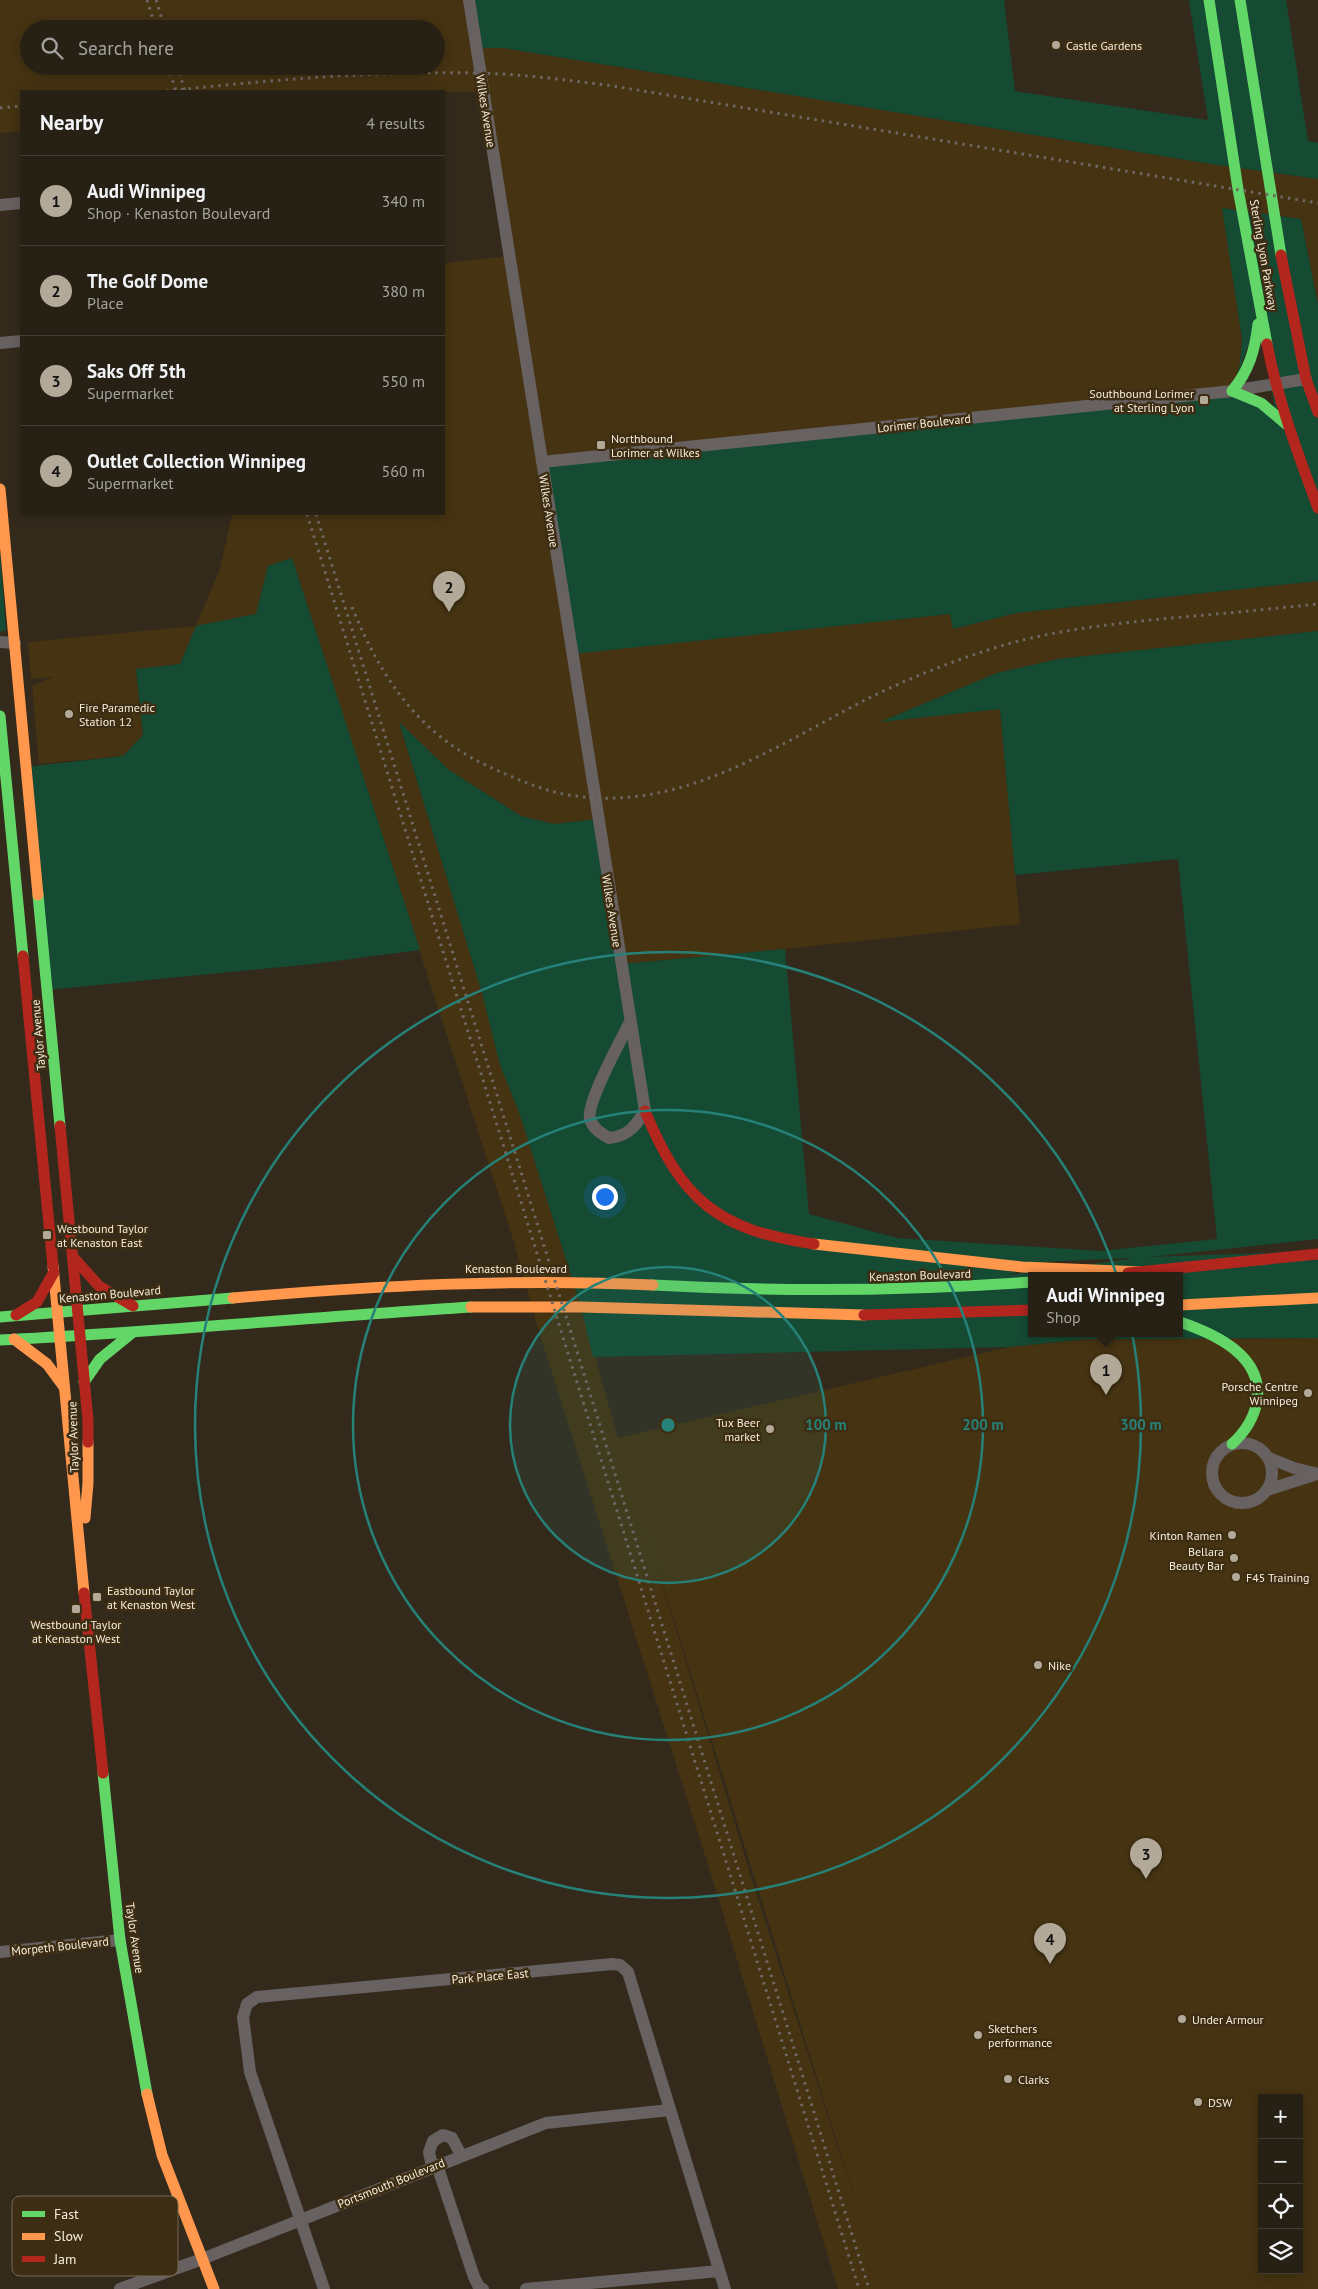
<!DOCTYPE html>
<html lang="en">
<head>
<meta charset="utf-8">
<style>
	body { margin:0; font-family:"PT Sans",sans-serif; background:#2e281e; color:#f1f3f6 }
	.controls { position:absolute; right:15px; bottom:15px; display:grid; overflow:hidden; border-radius:0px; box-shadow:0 2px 12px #0003 }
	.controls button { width:45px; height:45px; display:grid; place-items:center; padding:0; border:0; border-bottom:1px solid #423e34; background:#262015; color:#f1f3f6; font:25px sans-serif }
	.you { position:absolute; left:604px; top:1196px; width:18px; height:18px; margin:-12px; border:4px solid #fff; border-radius:50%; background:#1a73e8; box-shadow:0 0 0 8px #1a73e833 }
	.badge { display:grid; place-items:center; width:32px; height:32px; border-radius:50%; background:#b2a999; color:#111; font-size:16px; font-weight:700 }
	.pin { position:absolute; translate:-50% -41px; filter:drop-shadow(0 1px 2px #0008) }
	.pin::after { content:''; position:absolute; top:26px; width:18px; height:15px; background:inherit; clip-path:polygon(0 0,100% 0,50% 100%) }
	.popup { position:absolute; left:1028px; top:1272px; width:155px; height:65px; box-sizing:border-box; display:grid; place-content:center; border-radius:0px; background:#262015; filter:drop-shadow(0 1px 4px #0005); font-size:16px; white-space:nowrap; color:#a4a3a0 }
	.popup b { font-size:19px; color:#f1f3f6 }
	.popup::after { content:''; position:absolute; left:50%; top:100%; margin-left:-10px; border:10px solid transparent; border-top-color:#262015 }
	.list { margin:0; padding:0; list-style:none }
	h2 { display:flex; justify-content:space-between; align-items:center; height:65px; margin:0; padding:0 20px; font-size:21px }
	h2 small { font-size:16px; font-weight:400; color:#a4a3a0 }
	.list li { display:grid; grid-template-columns:32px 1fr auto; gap:15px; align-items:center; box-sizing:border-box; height:90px; padding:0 20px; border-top:1px solid #423e34 }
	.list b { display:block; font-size:19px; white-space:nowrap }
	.list p { margin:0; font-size:16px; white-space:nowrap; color:#a4a3a0 }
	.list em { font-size:16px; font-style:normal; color:#a4a3a0 }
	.icon { flex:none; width:28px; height:28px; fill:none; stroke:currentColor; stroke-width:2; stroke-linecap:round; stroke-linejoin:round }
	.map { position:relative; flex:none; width:1318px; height:2289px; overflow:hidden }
	.search { position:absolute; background:#262015; box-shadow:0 2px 12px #0003; left:20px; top:20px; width:425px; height:55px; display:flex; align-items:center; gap:12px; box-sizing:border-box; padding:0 18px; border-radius:28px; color:#a4a3a0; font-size:19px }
	.panel { position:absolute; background:#262015; box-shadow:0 2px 12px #0003; left:20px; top:90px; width:425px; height:425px; border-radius:0px }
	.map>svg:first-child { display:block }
</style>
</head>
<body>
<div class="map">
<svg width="1318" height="2289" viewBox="0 0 1318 2289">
	<rect width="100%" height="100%" fill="#332a1c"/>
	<path fill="#453312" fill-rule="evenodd" d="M0,0H469L477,48H504L1217,165L1318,179V305L1301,219L1223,208L1242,339L1240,364L1232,391L597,651L950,614L954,629L1016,613L1318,581V631L1058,659L997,673L882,721L1000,709L1020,924L785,949L622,964L598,819L554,824L521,816L449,770L399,723L581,1307L618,1438L1009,1347L1086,1339L1318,1338V2289H838L709,1868L540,1335L512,1236L292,558L268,566L256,614L196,626L180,664L136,669L143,735L123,756L39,764L32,686L53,677L31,679L28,642L196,626L220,568L232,514H444V263L509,256L483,92L21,91V131L0,133ZM29,29H436V66H29ZM646,1530L866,2235L751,1877ZM1262,2098H1299V2270H1262Z"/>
	<g fill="#154a33" fill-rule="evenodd">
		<path d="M469,0H1004L1015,91L1208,120L1189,0H1286L1308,141L1318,143V179L1217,165L504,48H476Z"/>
		<path d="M1222,208L1301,219L1318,305V581L1016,613L953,629L950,614L572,654L542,462L1232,391L1240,364L1242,339ZM1260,313L1275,411L1232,391Z"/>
		<path d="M0,550L6,630L2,632L0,631Z"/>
		<path d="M292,558L420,950L313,964L47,990L26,767L123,756L143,735L136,669L180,664L196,626L256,614L268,566Z"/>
		<path d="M1318,631V1239L1150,1257L1318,1251V1338L1086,1339L1009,1347L593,1357L581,1307L520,1115L500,1065L482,993L399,722L449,770L521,816L554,824L598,819L630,1024L622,964L785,949L809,1214L897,1238L1100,1251L1217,1239L1178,859L1015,875L1000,709L880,722L997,673L1058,659ZM1130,1258V1259L1009,1275L1042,1262ZM1032,1276H1180V1334H1032Z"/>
		<path d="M74,2222L80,2241L65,2247L43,2228V2225Z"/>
	</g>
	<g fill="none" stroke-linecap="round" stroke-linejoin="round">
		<g stroke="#686161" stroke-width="12">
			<path d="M469,0L645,1111C635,1127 628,1136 609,1138C601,1133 593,1129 590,1119C586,1103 621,1040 630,1022"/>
			<path d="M0,205L21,203"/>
			<path d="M0,343L21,341"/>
			<path d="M542,462L1232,391L1306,379"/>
			<path d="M0,642L15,643"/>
			<circle cx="1242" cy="1473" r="30"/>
			<path d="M1269,1458L1294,1468L1318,1474"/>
			<path d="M1270,1489L1317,1474"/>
			<path d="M0,1952L120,1940"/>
			<path d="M437,2165L474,2277L479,2287L483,2289"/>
			<path d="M432,2166L429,2152L433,2141L443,2135L452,2138L461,2155"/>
			<path d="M120,2289L202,2259L546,2123L670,2110"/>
			<path d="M324,2289L250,2072L243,2017L247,2004L257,1997L612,1964L620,1965L628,1972L725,2289"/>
			<path d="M526,2289L719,2271"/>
		</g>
		<g stroke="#63d668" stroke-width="11">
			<path d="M1209,0L1238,189L1267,344"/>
			<path d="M1240,0L1281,255"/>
			<path d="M1258,324C1255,350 1249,371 1232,391L1261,403L1286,424"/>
			<path d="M0,716L23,956"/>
			<path d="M38,895L60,1126"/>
			<path d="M653,1285C780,1292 906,1291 1032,1282"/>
			<path d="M0,1317L233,1298"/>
			<path d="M1180,1322C1215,1334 1264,1356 1257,1401C1254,1419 1245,1432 1232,1444"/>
			<path d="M0,1340C157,1332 314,1317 471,1307"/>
			<path d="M84,1382L100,1359L132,1333"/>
			<path d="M103,1773L120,1940L147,2094"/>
		</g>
		<g stroke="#ff974d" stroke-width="11">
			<path d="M0,489L38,895"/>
			<path d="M814,1244L1022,1267L1142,1272"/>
			<path d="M53,1266L84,1593"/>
			<path d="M233,1298C373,1286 512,1278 653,1285"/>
			<path d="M1180,1305L1318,1298"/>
			<path d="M471,1307H581L864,1315"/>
			<path d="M14,1339L47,1364L64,1387"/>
			<path d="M85,1518L88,1483V1442"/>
			<path d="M147,2094L162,2155L214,2289"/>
		</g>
		<g stroke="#b3261e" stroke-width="11">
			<path d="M1281,255L1306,379L1318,412"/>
			<path d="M1267,344C1278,401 1298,454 1318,508"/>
			<path d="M23,956L53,1266"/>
			<path d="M645,1111C682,1200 717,1230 814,1244"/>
			<path d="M60,1126L88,1420V1442"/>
			<path d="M73,1257L99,1286L133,1306"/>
			<path d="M1128,1273L1318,1254"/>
			<path d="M16,1315L37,1302L54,1272"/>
			<path d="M864,1315L1032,1310"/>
			<path d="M84,1593L103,1773"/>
		</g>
		<g stroke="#6e6862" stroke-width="3" stroke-dasharray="2.5 5" stroke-linecap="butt">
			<path d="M147,0L156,29"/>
			<path d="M156,0L165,29"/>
			<path d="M168,66L176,91"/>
			<path d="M177,66L185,91"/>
			<path d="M166,91C270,80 373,71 478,73C521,74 564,80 607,85L1318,203"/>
			<path d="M0,108L21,106"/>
			<path d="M307,514L859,2289"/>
			<path d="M316,514L869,2289"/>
			<path d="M352,607C383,683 423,740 501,772C521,781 541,789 563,794C679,816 774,746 873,696C912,677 953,661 994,648C1052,630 1112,624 1171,618C1220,614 1269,609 1318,604"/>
		</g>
	</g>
	<circle cx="668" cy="1425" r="158" fill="#268279" fill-opacity=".12"/>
	<g fill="none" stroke="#268279" stroke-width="2.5">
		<circle cx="668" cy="1425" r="158"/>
		<circle cx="668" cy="1425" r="315"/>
		<circle cx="668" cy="1425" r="473"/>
	</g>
	<g fill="#b2a999" stroke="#3d2d12" stroke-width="2">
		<circle cx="1056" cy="45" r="5"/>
		<rect x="1199" y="395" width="10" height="10" rx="2.5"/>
		<rect x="596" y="440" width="10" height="10" rx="2.5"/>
		<circle cx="69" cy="714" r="5"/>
		<rect x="42" y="1230" width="10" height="10" rx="2.5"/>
		<circle cx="1308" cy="1393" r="5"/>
		<circle cx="770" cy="1429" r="5"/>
		<circle cx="1232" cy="1535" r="5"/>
		<circle cx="1234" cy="1558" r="5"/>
		<circle cx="1236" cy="1577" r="5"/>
		<rect x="92" y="1592" width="10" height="10" rx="2.5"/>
		<rect x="71" y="1604" width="10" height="10" rx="2.5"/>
		<circle cx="1038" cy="1665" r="5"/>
		<circle cx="1182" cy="2019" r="5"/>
		<circle cx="978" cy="2035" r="5"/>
		<circle cx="1008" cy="2079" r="5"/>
		<circle cx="1198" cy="2102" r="5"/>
	</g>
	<g text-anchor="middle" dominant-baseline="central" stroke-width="5" stroke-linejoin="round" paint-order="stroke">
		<g font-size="12" fill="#f7eddd" stroke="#3d2d12" text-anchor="start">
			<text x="1066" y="45">Castle Gardens</text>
			<text x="1194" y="393" text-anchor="end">Southbound Lorimer<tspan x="1194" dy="14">at Sterling Lyon</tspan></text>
			<text x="611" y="438">Northbound<tspan x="611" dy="14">Lorimer at Wilkes</tspan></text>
			<text x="79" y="707">Fire Paramedic<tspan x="79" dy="14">Station 12</tspan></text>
			<text x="57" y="1228">Westbound Taylor<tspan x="57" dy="14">at Kenaston East</tspan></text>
			<text x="1298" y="1386" text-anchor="end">Porsche Centre<tspan x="1298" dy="14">Winnipeg</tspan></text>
			<text x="760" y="1422" text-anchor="end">Tux Beer<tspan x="760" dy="14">market</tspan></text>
			<text x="1222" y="1535" text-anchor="end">Kinton Ramen</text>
			<text x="1224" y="1551" text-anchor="end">Bellara<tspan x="1224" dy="14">Beauty Bar</tspan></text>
			<text x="1246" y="1577">F45 Training</text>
			<text x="107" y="1590">Eastbound Taylor<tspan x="107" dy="14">at Kenaston West</tspan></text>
			<text x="76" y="1624" text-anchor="middle">Westbound Taylor<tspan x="76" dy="14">at Kenaston West</tspan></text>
			<text x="1048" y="1665">Nike</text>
			<text x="1192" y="2019">Under Armour</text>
			<text x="988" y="2028">Sketchers<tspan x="988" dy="14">performance</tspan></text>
			<text x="1018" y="2079">Clarks</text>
			<text x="1208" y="2102">DSW</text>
		</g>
		<g font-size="12" fill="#f7eddd" stroke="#3d2d12">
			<text transform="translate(486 111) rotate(81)">Wilkes Avenue</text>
			<text transform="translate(1264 255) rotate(80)">Sterling Lyon Parkway</text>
			<text transform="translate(924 423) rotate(-6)">Lorimer Boulevard</text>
			<text transform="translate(549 511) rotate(81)">Wilkes Avenue</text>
			<text transform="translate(612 911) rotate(81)">Wilkes Avenue</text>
			<text transform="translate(38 1035) rotate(-95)">Taylor Avenue</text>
			<text x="516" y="1268">Kenaston Boulevard</text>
			<text transform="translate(920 1275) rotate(-2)">Kenaston Boulevard</text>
			<text transform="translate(110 1294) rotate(-5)">Kenaston Boulevard</text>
			<text transform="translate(73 1437) rotate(-92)">Taylor Avenue</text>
			<text transform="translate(135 1938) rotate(82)">Taylor Avenue</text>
			<text transform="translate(60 1946) rotate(-6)">Morpeth Boulevard</text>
			<text transform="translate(490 1976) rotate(-5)">Park Place East</text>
			<text transform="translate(391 2183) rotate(-22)">Portsmouth Boulevard</text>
		</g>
	</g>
	<rect x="12" y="2196" width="166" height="80" rx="8" fill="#3d2d12" stroke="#75674f" stroke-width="1"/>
	<rect x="22" y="2211" width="23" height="6" fill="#63d668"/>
	<rect x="22" y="2233" width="23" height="7" fill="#ff974d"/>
	<rect x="22" y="2256" width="23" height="6" fill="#b3261e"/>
	<g font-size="14" fill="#f7eddd">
		<text x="54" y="2219">Fast</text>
		<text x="54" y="2241">Slow</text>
		<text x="54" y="2264">Jam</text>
	</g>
	<circle cx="668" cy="1425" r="8" fill="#268279" stroke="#3d2d12" stroke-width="2.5"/>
	<g font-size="15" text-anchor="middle" font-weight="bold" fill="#268279" stroke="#3d2d12" stroke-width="5" stroke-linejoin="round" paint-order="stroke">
		<text x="826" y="1430">100 m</text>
		<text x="983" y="1430">200 m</text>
		<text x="1141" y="1430">300 m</text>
	</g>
</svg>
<div class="controls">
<button>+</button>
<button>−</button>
<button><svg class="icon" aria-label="locate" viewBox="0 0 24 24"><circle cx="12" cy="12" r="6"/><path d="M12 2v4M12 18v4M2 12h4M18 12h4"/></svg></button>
<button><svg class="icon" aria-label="layers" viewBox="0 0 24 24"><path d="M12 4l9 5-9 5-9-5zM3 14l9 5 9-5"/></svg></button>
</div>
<div class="you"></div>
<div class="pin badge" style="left:1106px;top:1395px">1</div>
<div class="popup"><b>Audi Winnipeg</b>Shop</div>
<div class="pin badge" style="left:449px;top:612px">2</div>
<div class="pin badge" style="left:1146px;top:1879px">3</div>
<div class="pin badge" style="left:1050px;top:1964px">4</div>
<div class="search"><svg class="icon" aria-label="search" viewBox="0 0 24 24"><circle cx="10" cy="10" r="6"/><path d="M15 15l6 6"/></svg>Search here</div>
<section class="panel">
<h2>Nearby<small>4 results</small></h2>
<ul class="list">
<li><span class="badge">1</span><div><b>Audi Winnipeg</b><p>Shop · Kenaston Boulevard</p></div><em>340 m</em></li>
<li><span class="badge">2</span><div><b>The Golf Dome</b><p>Place</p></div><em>380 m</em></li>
<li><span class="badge">3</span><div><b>Saks Off 5th</b><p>Supermarket</p></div><em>550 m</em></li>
<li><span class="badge">4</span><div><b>Outlet Collection Winnipeg</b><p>Supermarket</p></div><em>560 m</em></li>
</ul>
</section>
</div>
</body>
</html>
